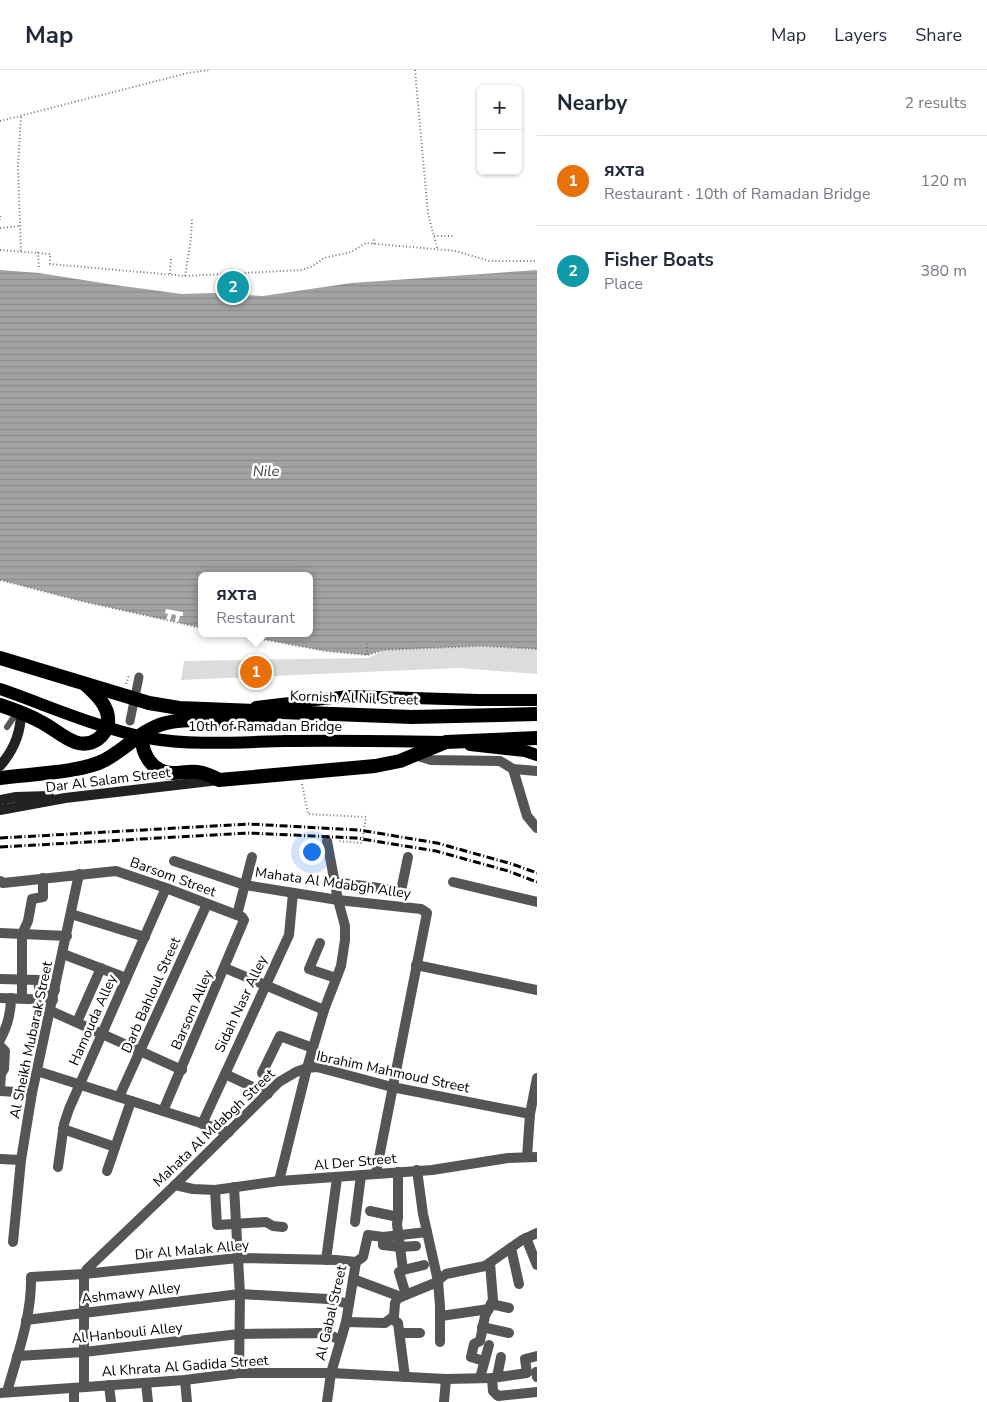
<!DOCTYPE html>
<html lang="en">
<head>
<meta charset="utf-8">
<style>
	body { margin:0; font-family:"Nunito Sans",sans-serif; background:#f2f2f3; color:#1f2937 }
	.controls { position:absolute; right:15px; top:15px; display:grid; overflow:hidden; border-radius:8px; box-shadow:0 1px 4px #0004 }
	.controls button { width:45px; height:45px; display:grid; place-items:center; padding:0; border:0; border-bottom:1px solid #e0e1e3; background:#fff; color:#1f2937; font:25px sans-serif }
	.you { position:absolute; left:311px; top:781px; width:18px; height:18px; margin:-12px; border:4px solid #fff; border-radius:50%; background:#1a73e8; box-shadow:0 0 0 8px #1a73e833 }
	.badge { display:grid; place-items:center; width:32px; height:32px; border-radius:50%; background:#ea580c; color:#fff; font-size:16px; font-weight:700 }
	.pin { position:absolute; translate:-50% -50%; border:2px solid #fff; box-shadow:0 1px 5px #0006 }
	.popup { position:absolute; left:198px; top:502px; width:115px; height:65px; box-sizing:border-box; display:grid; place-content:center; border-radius:8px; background:#fff; filter:drop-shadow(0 1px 4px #0005); font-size:16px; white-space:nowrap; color:#747a83 }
	.popup b { font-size:19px; color:#1f2937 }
	.popup::after { content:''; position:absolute; left:50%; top:100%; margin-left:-10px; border:10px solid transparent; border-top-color:#fff }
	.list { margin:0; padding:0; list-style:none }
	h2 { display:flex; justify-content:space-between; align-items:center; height:65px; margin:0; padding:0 20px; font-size:21px }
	h2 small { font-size:16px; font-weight:400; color:#747a83 }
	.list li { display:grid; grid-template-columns:32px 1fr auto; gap:15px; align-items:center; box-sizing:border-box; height:90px; padding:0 20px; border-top:1px solid #e0e1e3 }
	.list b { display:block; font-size:19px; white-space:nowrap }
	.list p { margin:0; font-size:16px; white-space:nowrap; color:#747a83 }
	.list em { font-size:16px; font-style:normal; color:#747a83 }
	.map { position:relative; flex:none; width:537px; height:1332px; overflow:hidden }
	header { display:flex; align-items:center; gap:30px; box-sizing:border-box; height:70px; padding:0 25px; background:#fff; border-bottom:1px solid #e0e1e3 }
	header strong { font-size:24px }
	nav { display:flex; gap:28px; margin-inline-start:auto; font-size:18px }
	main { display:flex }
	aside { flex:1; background:#fff }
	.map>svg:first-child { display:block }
</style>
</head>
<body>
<header>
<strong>Map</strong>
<nav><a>Map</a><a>Layers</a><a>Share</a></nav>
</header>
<main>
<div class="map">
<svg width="537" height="1332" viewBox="0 0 537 1332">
	<defs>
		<pattern id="water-rules" width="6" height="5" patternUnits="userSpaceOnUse" patternTransform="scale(1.25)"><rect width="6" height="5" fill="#a3a3a3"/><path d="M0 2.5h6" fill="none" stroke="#8b8b8b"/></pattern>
	</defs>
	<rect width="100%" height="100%" fill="#fff"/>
	<path fill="#dcdcdc" d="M481,576L537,579V604L459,598L181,610L184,591L369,588L384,580Z"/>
	<path fill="url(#water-rules)" d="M0,200L39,203L115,215L182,224L211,223L263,226L351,213L537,200V579L481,576L384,580L367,585L325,581L230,563H310V506H202V558L81,531L0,510Z"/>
	<path fill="#fff" d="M166,539L183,542V546H180L178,553L175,552L176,545L172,544L170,551L166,550L168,544L165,543Z"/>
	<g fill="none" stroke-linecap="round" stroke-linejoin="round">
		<g stroke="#777" stroke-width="2" stroke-dasharray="1 2.5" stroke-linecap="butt">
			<path d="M415,0L428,144L437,178"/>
			<path d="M21,47L18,96L21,182"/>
			<path d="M0,51L188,3L209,0"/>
			<path d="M0,146V150"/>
			<path d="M0,158L20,156"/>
			<path d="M434,166H455"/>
			<path d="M374,174V169"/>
			<path d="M0,180L50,184V194L185,206L302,200L313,196L324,188L351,182L366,173L456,181L489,191H537"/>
			<path d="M38,182L39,199"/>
			<path d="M170,204L171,187"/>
			<path d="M185,206L191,168L192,149"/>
			<path d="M0,510L81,531L202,558"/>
			<path d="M230,563L325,581L367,585L384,580L481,576L537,579"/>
			<path d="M367,585V573"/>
			<path d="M126,614L129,605"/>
			<path d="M302,714L308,744L366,747L362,773L338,771"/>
		</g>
		<path stroke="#555" stroke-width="6" d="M7,657L18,641"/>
		<path stroke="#555" stroke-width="9" d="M130,651L139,607"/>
		<g stroke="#555" stroke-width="10">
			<path d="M415,685L431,690L500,691L513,699"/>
			<path d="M513,699L527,746L537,758"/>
			<path d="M513,699L537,701"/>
			<path d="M174,791L245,815L338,830L421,839L427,843L376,1103"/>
			<path d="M0,811L3,813L116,801L166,818L242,847L244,850L163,1041"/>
			<path d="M334,812L401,821L408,787"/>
			<path d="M453,812L537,832"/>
			<path d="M71,844L145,867"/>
			<path d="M237,845L252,787"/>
			<path d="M0,863L67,866"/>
			<path d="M320,873L309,899L336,908"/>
			<path d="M63,884L126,908"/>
			<path d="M416,895L537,920"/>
			<path d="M225,898L324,940"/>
			<path d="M0,909L38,910L39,917L55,920"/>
			<path d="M0,928L53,930"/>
			<path d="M22,928V864L28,851L32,829L43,827V808"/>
			<path d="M51,941L182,1000"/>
			<path d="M77,952L101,898"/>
			<path d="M0,970C7,957 11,943 11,928"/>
			<path d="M0,976L5,981L4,999L1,1004L0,1019"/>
			<path d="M37,1001L229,1062"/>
			<path d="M262,1003L280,966L313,978"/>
			<path d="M225,1004L268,1024"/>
			<path d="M0,1021L32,1023"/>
			<path d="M119,1027L207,834"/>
			<path d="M202,1054L289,865L293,823"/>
			<path d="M63,1059L115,1077"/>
			<path d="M527,1087L530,1044L537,1008"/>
			<path d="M0,1089L21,1090"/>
			<path d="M58,1097L64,1054L69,1039L166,818"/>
			<path d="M417,1100L423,1144L438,1211L440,1236V1272"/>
			<path d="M107,1101L131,1031"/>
			<path d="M398,1102V1147L397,1154L403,1200L399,1202L406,1225"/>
			<path d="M279,1111L307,998L317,997L392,1017L530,1044"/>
			<path d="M175,1115L193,1119L215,1120L279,1111L432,1100L508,1088L537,1087"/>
			<path d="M234,1117L240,1224L239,1303"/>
			<path d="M215,1120L217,1155L266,1152L273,1156L283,1157"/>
			<path d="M370,1141L398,1147"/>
			<path d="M355,1152L361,1105"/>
			<path d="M383,1167V1175L400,1177L416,1176"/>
			<path d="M526,1168L537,1195"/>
			<path d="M13,1172L21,1090L32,1023L79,804"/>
			<path d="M511,1178L519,1214"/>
			<path d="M326,1190L337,1108"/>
			<path d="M403,1200L424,1195"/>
			<path d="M353,1209L401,1227"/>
			<path d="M491,1234L509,1238"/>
			<path d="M441,1246L489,1239"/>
			<path d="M392,1249L398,1253L405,1307"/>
			<path d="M26,1250L240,1224L328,1229L349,1234"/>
			<path d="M346,1252L385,1253L394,1246L395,1233L398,1228L435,1213L446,1204L485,1196L522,1170L537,1163"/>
			<path d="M482,1257L509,1263"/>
			<path d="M400,1263H420"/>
			<path d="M17,1286L84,1282L239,1264L322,1263L330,1265L340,1270"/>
			<path d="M484,1291L471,1287L474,1274L480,1271L485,1246L493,1230L490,1193"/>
			<path d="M536,1302L537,1307"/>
			<path d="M497,1307L501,1287"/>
			<path d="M480,1308L489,1275"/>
			<path d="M492,1308L493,1321L498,1326L537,1322"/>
			<path d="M185,1310L187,1332"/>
			<path d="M146,1313L148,1332"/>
			<path d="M109,1315L111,1332"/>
			<path d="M84,1317V1204L87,1199L175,1115L279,1012L296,1002L307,998L324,940L341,896L345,870V856L338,830L327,771"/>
			<path d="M74,1318V1332"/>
			<path d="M7,1322C17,1286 32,1246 31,1207L84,1204L238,1188L336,1190L356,1192"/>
			<path d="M0,1323L185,1310L239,1303H331L446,1309L492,1308L527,1303L525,1289L537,1286"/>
			<path d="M327,1332L331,1303L346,1252L356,1192L363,1187L368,1165L383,1167L427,1162"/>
			<path d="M444,1332L446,1309"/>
		</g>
		<g stroke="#222" stroke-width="10">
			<path d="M0,696C14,680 21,663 21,642"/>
			<path d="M0,730L16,727L49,726"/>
			<path d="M0,740L65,728L219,710"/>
		</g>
		<g stroke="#000" stroke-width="12">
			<path d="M0,619C49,636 98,658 148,668C193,676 240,672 285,671C339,670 392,671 445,672"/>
			<path d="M256,637L349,626L478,630H537"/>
			<path d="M470,675L525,681L537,685"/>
		</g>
		<g stroke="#000" stroke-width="14">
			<path d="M0,588L149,633L179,638L412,647L537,644"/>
			<path d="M0,635C15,640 29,645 43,653C60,662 78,683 98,669C103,665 107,659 108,653C110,637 96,624 85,614"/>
			<path d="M142,665C141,683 152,703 173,703C181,703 189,701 197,702C205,703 212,706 219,710L375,696L400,691L446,672L537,668"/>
			<path d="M0,708C28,704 81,703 105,690C126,679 142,659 166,653C202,644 241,661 275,644"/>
		</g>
		<g stroke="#000" stroke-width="3" stroke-dasharray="8 2.5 1 2.5" stroke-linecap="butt">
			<path d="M0,768L249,754L359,760L437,773L512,794L537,803"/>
			<path d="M0,777L248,763L356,768L436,781L508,801L537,812"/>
		</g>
	</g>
	<g text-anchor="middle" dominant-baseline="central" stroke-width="5" stroke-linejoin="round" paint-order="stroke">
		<g font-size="14" fill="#000" stroke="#fff">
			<text transform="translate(354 628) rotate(2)">Kornish Al Nil Street</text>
			<text x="265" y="656">10th of Ramadan Bridge</text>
			<text transform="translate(108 710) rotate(-7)">Dar Al Salam Street</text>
			<text transform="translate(173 807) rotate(20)">Barsom Street</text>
			<text transform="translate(333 813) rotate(8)">Mahata Al Mdabgh Alley</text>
			<text transform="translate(151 925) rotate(-66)">Darb Bahloul Street</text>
			<text transform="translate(241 934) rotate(-65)">Sidah Nasr Alley</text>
			<text transform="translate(192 940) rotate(-67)">Barsom Alley</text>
			<text transform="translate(93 950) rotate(-66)">Hamouda Alley</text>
			<text transform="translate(31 970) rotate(-78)">Al Sheikh Mubarak Street</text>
			<text transform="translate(393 1002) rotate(12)">Ibrahim Mahmoud Street</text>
			<text transform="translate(214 1058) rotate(-44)">Mahata Al Mdabgh Street</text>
			<text transform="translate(355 1092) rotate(-5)">Al Der Street</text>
			<text transform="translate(192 1180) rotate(-5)">Dir Al Malak Alley</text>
			<text transform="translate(131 1223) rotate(-7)">Ashmawy Alley</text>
			<text transform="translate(331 1243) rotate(-77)">Al Gabal Street</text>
			<text transform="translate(127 1263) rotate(-6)">Al Hanbouli Alley</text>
			<text transform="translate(185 1296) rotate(-4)">Al Khrata Al Gadida Street</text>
		</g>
		<g font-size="15" font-style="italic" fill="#444" stroke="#fff">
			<text transform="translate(266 401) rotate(-1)">Nile</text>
		</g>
	</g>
</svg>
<div class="controls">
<button>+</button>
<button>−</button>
</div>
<div class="you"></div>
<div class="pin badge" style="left:256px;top:602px;background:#e8710a">1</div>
<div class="popup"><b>яхта</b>Restaurant</div>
<div class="pin badge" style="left:233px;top:217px;background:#0f9aa8">2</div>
</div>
<aside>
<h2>Nearby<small>2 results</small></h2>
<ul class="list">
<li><span class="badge" style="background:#e8710a">1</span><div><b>яхта</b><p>Restaurant · 10th of Ramadan Bridge</p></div><em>120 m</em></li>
<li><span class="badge" style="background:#0f9aa8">2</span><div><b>Fisher Boats</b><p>Place</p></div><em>380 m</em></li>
</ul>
</aside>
</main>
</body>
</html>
